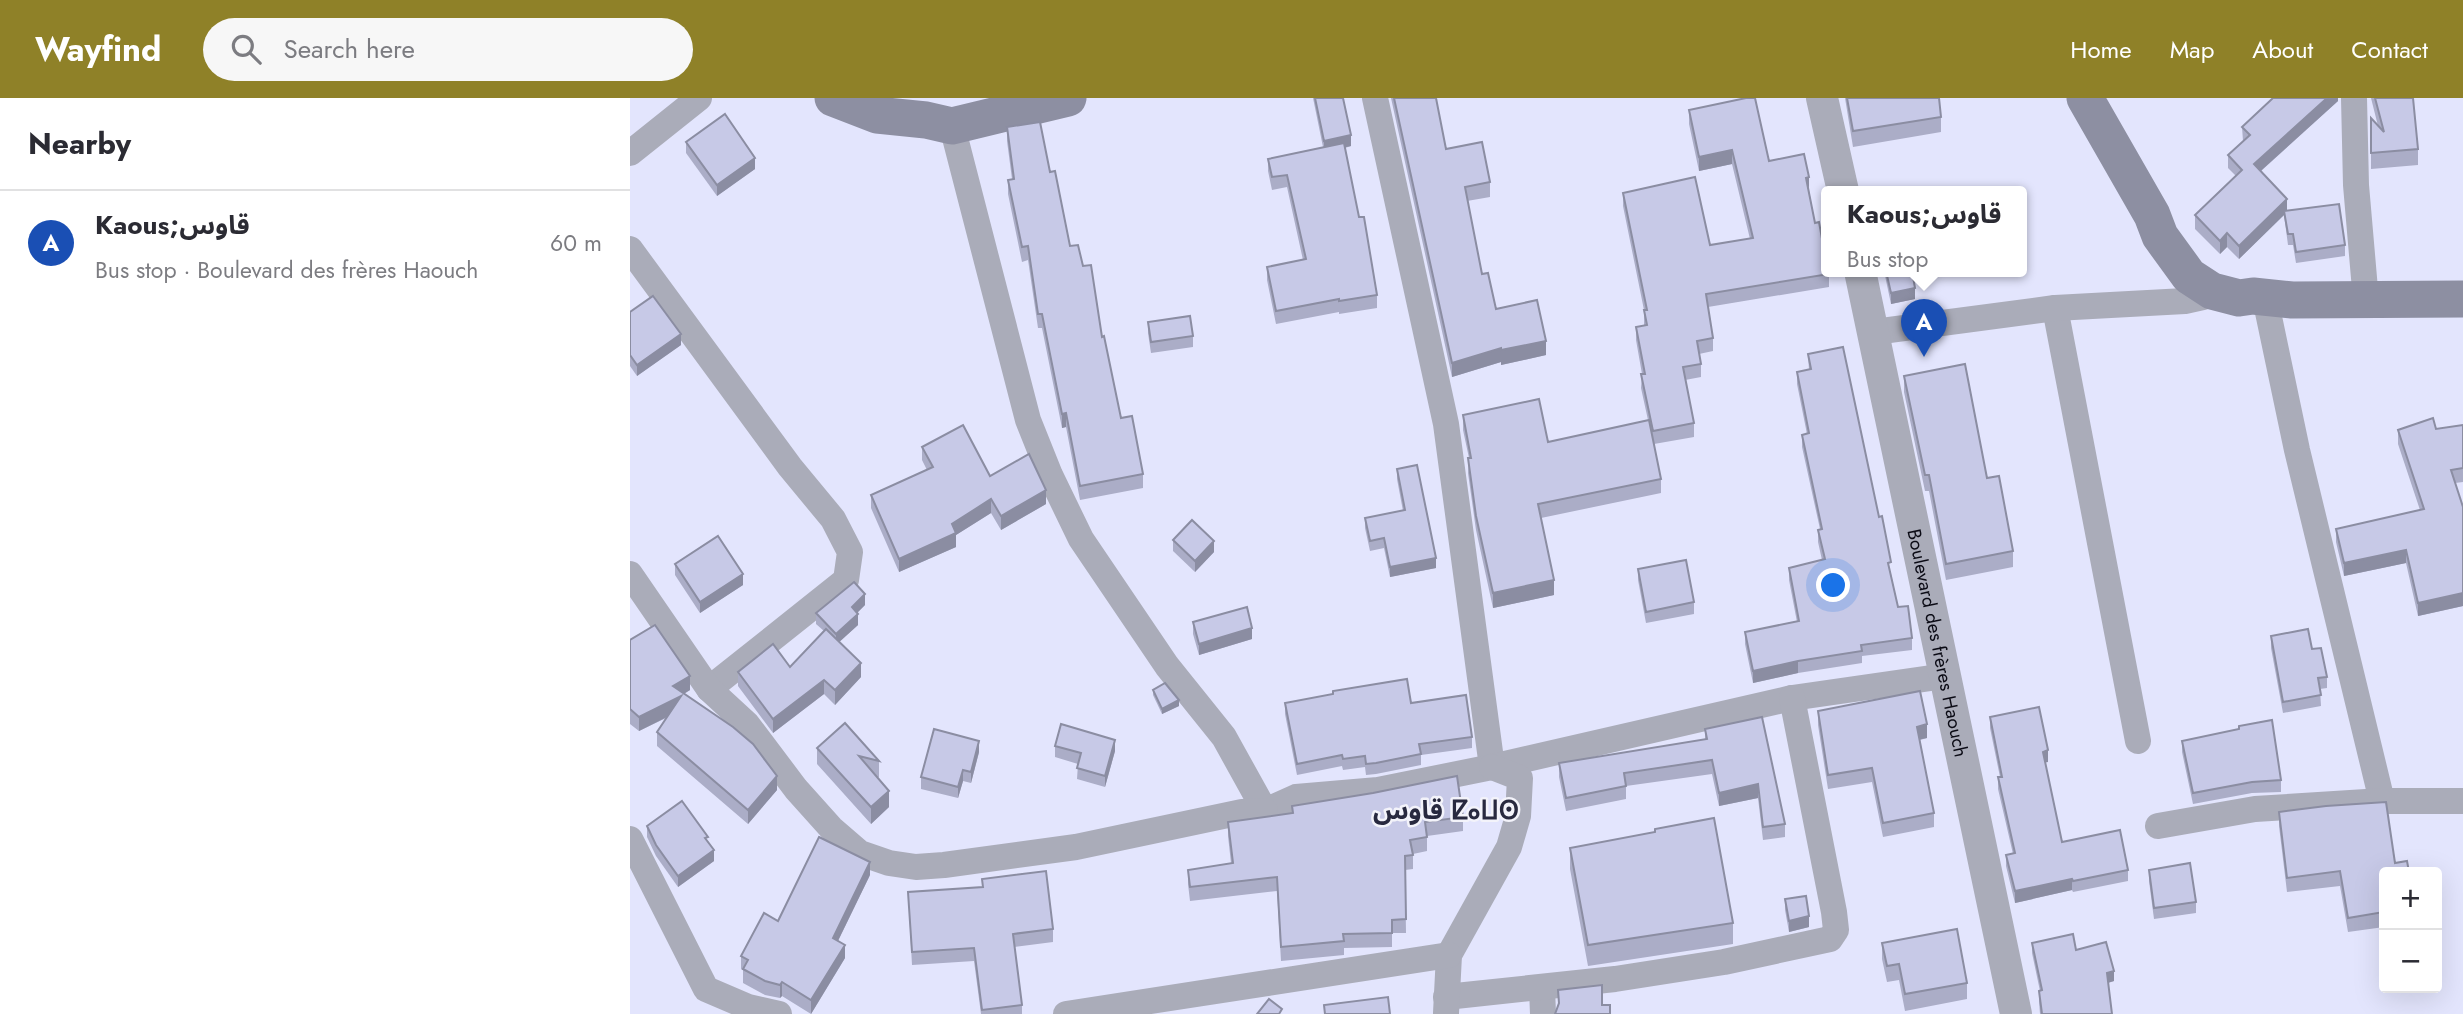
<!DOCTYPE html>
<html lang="en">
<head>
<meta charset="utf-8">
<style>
	body { margin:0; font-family:Jost,"Noto Sans Arabic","Noto Sans Tifinagh",sans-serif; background:#f7f7f7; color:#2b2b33 }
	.controls { position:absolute; right:21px; bottom:21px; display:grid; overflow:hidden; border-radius:7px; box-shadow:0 7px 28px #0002 }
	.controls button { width:63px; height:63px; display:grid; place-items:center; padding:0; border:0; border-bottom:2px solid #e1e1e2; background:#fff; color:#2b2b33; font:35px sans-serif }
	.you { position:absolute; left:1204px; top:488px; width:24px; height:24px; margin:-18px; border:5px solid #fff; border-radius:50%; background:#1a73e8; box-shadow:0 0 0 10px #1a73e833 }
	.badge { display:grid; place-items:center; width:46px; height:46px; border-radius:50%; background:#8f8128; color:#fff; font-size:23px; font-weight:700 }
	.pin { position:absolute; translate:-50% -58px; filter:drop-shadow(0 2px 4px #0008) }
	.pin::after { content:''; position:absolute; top:37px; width:24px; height:21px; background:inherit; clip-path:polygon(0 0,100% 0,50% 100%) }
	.popup { position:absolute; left:1191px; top:88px; width:206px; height:91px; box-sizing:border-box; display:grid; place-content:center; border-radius:7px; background:#fff; filter:drop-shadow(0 2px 5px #0005); font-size:23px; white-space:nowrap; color:#7c7c81 }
	.popup b { font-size:26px; color:#2b2b33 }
	.popup::after { content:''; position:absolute; left:50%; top:100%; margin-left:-14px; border:14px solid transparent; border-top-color:#fff }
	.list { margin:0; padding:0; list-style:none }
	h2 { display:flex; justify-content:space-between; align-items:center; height:91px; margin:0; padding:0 28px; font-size:30px }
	h2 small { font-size:23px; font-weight:400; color:#7c7c81 }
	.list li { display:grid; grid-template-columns:46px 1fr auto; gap:21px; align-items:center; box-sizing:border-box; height:105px; padding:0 28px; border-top:2px solid #e1e1e2 }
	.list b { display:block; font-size:26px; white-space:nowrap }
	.list p { margin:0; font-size:23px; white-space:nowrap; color:#7c7c81 }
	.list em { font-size:23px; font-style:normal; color:#7c7c81 }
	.icon { flex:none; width:38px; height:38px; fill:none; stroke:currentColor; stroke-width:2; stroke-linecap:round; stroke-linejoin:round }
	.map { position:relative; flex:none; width:1833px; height:916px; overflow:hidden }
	header { display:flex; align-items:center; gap:42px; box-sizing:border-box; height:98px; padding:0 35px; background:#8f8128; color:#fff }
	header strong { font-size:33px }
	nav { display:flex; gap:38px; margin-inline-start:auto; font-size:24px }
	.search { width:490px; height:63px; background:#f7f7f7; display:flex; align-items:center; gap:18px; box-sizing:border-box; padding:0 24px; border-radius:38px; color:#7c7c81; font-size:26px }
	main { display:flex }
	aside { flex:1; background:#fff }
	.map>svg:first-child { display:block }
</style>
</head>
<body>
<header>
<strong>Wayfind</strong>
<div class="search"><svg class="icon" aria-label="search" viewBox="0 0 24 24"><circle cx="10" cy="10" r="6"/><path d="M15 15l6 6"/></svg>Search here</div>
<nav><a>Home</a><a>Map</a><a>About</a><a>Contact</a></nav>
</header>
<main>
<aside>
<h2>Nearby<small></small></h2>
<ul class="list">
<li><span class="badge" style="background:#1a4fb4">A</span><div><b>Kaous;قاوس</b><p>Bus stop · Boulevard des frères Haouch</p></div><em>60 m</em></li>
</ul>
</aside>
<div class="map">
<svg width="1833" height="916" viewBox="0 0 1833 916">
	<rect width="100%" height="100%" fill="#e3e5fd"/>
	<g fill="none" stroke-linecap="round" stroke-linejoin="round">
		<g stroke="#aaacb9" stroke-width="26">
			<path d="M745,0L816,326L862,669"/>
			<path d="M1724,0L1726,87L1736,203"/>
			<path d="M322,28L398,322L420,377L451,441L537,568L594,639L635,713L666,699L748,692L862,669L1162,600L1315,578"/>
			<path d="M0,55L69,0"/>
			<path d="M0,151L160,369L203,421L220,454L216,482L79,591"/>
			<path d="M1635,200L1667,352L1752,703"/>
			<path d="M1425,210L1508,643"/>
			<path d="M1244,234L1425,210L1555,203L1573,199L1582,193"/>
			<path d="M0,476L79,591L117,626L166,691L201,730L230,755L259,765L286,769L314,767L446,749L612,714L635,713"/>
			<path d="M1528,728L1625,711L1752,703H1833"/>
			<path d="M0,741L76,891L118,909L149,916"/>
			<path d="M912,890L913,916"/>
			<path d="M816,899L985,881L1094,864L1200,841L1206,832L1204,814L1162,600"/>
			<path d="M816,915L819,857L879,749L888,718L890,680L862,669"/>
			<path d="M436,916L819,857"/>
		</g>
		<g stroke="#aaacb9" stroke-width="32">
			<path d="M1192,0L1213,93"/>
			<path id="s1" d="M1230,173L1386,916"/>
		</g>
		<g stroke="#8d8fa2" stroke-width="37">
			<path d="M203,0L247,17L296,22L322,28L438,0"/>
			<path d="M1455,0L1522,117L1530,138L1559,178L1582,193L1609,200L1623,198L1662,202L1833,201"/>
		</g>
	</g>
	<g fill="#abadc7">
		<path d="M683,0H713L721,48L715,50L729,119L747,197V210L709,216V214L646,226L637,182V169L673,162L657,89L642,92L638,73V61L693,49Z"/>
		<path d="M761,0H806L816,51L860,84V99L837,103L852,176L866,211L916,257L871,267V264L822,279Z"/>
		<path d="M1215,0H1309L1311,19V34L1223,49Z"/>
		<path d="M1708,0V3L1631,73L1657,113L1715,147V158L1666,165L1663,147H1658L1654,117L1609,161L1597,149L1590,156L1565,131V117L1606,78L1598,70V57L1613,43L1612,29Z"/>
		<path d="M1741,0H1783L1788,51V67L1741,71V20L1748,28Z"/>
		<path d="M1059,12L1139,63L1179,92L1185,125L1199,176V189L1078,209L1083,240V253L1069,256L1071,266V279L1055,282L1064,325V339L1024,346L1031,381V395L911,420L924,497L863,510L846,432L838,375L839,360L833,332V317L918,344L1018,322L1011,290L1012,276L1006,242V229L1014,227V212L993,108V95L1080,147L1120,141L1102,66L1069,73L1059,26Z"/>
		<path d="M377,29L420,74L440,148L453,168L472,239L491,320L513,376V390L450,402L436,329L432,330L412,230H408L398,162L392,164L378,96V82L382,81L377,43Z"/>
		<path d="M56,44L125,71L87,98L56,55Z"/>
		<path d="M1254,173H1282L1285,201L1261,206Z"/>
		<path d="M0,214L51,247L7,278L0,268Z"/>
		<path d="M518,224L563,238V249L521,255L518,235Z"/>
		<path d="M1178,256L1261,476L1268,509L1282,540V552L1232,558V565L1168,575L1123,585L1115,546V534L1167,524L1159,482V470L1192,462L1188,444V432L1190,431L1172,349V337L1177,336L1167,286V274L1179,272Z"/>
		<path d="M1274,278L1357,380L1383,453V469L1316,482L1299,393H1295L1274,294Z"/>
		<path d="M1833,327V384L1825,385L1833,409V508L1788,518L1776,465L1714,478L1706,444V431L1790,412L1768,346V332L1806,331Z"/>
		<path d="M292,349L360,378L416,406L371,432L361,415L326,437V449L269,474L241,410V397L297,372L292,362Z"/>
		<path d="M767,371L806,470L760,479L754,450L740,453L735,430V420L773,413L767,381Z"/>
		<path d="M543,442L584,454L565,474L543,453Z"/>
		<path d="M45,466L113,487L70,515L45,477Z"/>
		<path d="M1008,471L1064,504V516L1016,525L1008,482Z"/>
		<path d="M235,507L227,515L228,527L209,544L231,579L205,607L194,596L143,635L108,588V574L160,569L194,533L186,526V515Z"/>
		<path d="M563,524L622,541L569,557L563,536Z"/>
		<path d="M1641,538L1682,551L1697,579V590L1690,591L1691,608L1653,615L1641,550Z"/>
		<path d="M0,542L60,592L54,596L147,692L118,726L27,648V634L36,620L9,633L0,626Z"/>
		<path d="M523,592L549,608L532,616L523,597Z"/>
		<path d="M655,605H781L842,639V650L791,657V667L746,676L736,677L735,669L713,672L712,668L667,677L655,616Z"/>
		<path d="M1188,613L1297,640L1290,642L1304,715V729L1253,739L1242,684L1198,691L1188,627Z"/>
		<path d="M1132,619L1155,726V739L1133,742L1128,700L1089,708L1082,676L996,688V701L936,713L929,679V665L1075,642V631Z"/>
		<path d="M1360,619L1418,664H1415L1432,744L1498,772V783L1443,794L1442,792L1385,805L1376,768V757L1383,756L1368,691V679H1370L1360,630Z"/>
		<path d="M215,625L249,663V679H248L259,709L241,726L187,666V650Z"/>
		<path d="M1552,643L1651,682V694L1622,695L1563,706L1552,654Z"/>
		<path d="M425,648L485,653L475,689L447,681L448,666L425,659Z"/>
		<path d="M349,654L341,685L333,683L328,700L291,691V679Z"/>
		<path d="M662,708L833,719V733L797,738V753L783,756V771L775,772L776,835H762V849L714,850V857L651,863L647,793L560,803L558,786V772L601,765L598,738V724L662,716Z"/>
		<path d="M1649,714L1754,774V829L1718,834L1710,788L1657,794L1649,728Z"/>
		<path d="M17,728L78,743L84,763L48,789L26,758L17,739Z"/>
		<path d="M1025,731L1103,825V846L958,868L940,771V750L1025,735Z"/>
		<path d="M1519,772L1566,804V815L1524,821L1519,783Z"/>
		<path d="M240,777L208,843L215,860L181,916L152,898L150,900L135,897L113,885V872L111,871V858L148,823Z"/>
		<path d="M352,781L423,831V844L384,849L392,907V916H351L344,863L282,867L278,794L352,789Z"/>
		<path d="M1155,801L1179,829L1159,834L1155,812Z"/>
		<path d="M1252,845L1337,885V901L1275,913L1269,882L1257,884L1252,861Z"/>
		<path d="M1402,845L1446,852L1484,883L1478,885L1482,916H1410L1409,903V893H1410L1402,855Z"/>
	</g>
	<g fill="#8b8da2">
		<path d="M1697,0H1708V3L1624,79V66Z"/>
		<path d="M721,37V48L694,54V43Z"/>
		<path d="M1102,52V66L1069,73V59Z"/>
		<path d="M125,60V71L87,98V87Z"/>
		<path d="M1179,79V92L1176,80Z"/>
		<path d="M1657,101V114L1609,161V148Z"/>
		<path d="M1597,135V149L1590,156V143Z"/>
		<path d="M1285,190V201L1261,206V195Z"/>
		<path d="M51,236V247L7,278V267Z"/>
		<path d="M916,243V257L871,267V252Z"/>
		<path d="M871,250V264L822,279V265Z"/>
		<path d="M436,315V329L432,330V316Z"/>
		<path d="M416,392V406L371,432V418Z"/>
		<path d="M361,401V415L326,437V449L269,474V461Z"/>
		<path d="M584,443V454L565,474V463Z"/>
		<path d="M1776,452V465L1714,478V465Z"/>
		<path d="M806,460V470L760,479V469Z"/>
		<path d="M113,476V487L70,515V504Z"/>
		<path d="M924,482V497L863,510V495Z"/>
		<path d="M1833,495V508L1788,518V505Z"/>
		<path d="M235,496V507L222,520V509Z"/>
		<path d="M228,516V527L206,547V536Z"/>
		<path d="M622,530V541L569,557V546Z"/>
		<path d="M1168,563V575L1123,585V573Z"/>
		<path d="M231,565V579L205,607V592Z"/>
		<path d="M60,578V592L45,601L51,598V612L9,633V619L43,588Z"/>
		<path d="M194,582V596L143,635V621Z"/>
		<path d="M549,602V608L532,616V611Z"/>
		<path d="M1297,626V640L1287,642V629Z"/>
		<path d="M485,642V653L475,689V678Z"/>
		<path d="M349,643V654L341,685V674Z"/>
		<path d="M1418,652V664L1413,665V654Z"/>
		<path d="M333,672V683L328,700V689Z"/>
		<path d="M147,678V692L118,726V712Z"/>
		<path d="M1128,686V700L1089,708V695Z"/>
		<path d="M259,693V709L241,726V709Z"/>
		<path d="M84,752V763L48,789V778Z"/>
		<path d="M240,764V777L203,853V840Z"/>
		<path d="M1442,781V792L1385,805V793Z"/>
		<path d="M1179,818V829L1159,834V823Z"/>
		<path d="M215,847V860L181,916V902Z"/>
		<path d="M1484,873V883L1477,885V875Z"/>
		<path d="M152,884V898L150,900V887Z"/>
	</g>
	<g fill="#c7c9e7" stroke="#8b8da2" stroke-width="2">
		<path d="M685,0H713L721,37L694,43Z"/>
		<path d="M764,0H806L816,51L852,44L860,84L835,89L852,176L858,175L866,211L907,202L916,243L871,252V250L822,265Z"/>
		<path d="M1116,0H1125L1139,63L1174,56L1179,79L1176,80L1185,125L1189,124L1196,163V173H1198L1199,176L1076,196L1083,240L1067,243L1071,266L1053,269L1064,325L1023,333L1011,276H1015L1006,229L1017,227L1014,212H1017L993,95L1065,79L1080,147L1123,140L1102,52L1069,59L1059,12Z"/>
		<path d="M1217,0H1309L1311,19L1223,33Z"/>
		<path d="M1643,0H1697L1624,66L1657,101L1609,148L1597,135L1590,143L1565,117L1612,72L1598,57L1620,37L1612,29Z"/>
		<path d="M1745,0H1783L1788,51L1741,55V20L1754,34Z"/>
		<path d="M95,16L125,60L87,87L56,44Z"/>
		<path d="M410,24L420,74L425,73L440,148L448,147L453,168L461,167L472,239L474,238L491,320L502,318L513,376L450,388L436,315L432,316L412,216H408L398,148L392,149L378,82L384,81L377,29Z"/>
		<path d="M714,45L729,119H734L747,197L709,203V201L646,213L637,169L676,161L657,77L642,79L638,61Z"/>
		<path d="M1709,106L1715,147L1666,154L1663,136H1658L1654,113Z"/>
		<path d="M1256,173H1282L1285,190L1261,195Z"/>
		<path d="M23,198L51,236L7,267L0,257V214Z"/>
		<path d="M560,218L563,238L521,244L518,224Z"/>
		<path d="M1213,249L1249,419L1252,418L1261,464L1258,465L1268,509L1278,508L1282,540L1231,547L1232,553L1168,563L1123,573L1115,534L1169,523L1159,470L1195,461L1188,432L1192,431L1172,337L1179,335L1167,274L1181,271L1178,256Z"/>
		<path d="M1335,266L1357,380L1369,378L1383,453L1316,466L1299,377H1295L1274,278Z"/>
		<path d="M909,301L918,344L1019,322L1031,381L908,406L924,482L863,495L846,418L838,360H841L833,317Z"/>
		<path d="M1803,320L1806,331L1833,327V370L1821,372L1833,409V495L1788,505L1776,452L1714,465L1706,431L1794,411L1768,332Z"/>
		<path d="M333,327L360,378L399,356L416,392L371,418L361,401L322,426L326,435L269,461L241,397L303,369L292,349Z"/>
		<path d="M787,367L806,460L760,469L754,440L740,443L735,420L775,412L767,371Z"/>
		<path d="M562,422L584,443L565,463L543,442Z"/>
		<path d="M88,438L113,476L70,504L45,466Z"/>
		<path d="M1056,462L1064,504L1016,514L1008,471Z"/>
		<path d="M224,484L235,496L222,509L228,516L206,536L186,515Z"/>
		<path d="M617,509L622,530L569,546L563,524Z"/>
		<path d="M25,527L60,578L43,588L103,629L123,646L147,678L118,712L27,634L51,598L9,619L0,611V542Z"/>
		<path d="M196,531L231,565L205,592L194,582L143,621L108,574L143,546L160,569Z"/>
		<path d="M1678,531L1682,551L1691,550L1697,579L1688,580L1691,597L1653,604L1641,538Z"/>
		<path d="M777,581L781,605L836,597L842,639L789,646L791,656L746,665L736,666L735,658L713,661L712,657L667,666L655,605L703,596V593Z"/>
		<path d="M535,585L549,602L532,611L523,592Z"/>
		<path d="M1290,593L1297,626L1287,629L1304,715L1253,725L1242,670L1198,677L1188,613Z"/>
		<path d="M1409,609L1418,652L1413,654L1432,744L1490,732L1498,772L1443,783L1442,781L1385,793L1376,757L1385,755L1368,679H1372L1360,619Z"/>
		<path d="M1132,619L1155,726L1133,729L1128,686L1089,695L1082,662L994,675L996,688L936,700L929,665L1077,641L1075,631Z"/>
		<path d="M1642,622L1651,682L1622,684L1563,695L1552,643L1609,631V628Z"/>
		<path d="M215,625L249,663L229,658L259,693L241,709L187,650Z"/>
		<path d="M431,626L485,642L475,678L447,670L451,655L425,648Z"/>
		<path d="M304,631L349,643L341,674L333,672L328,689L291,679Z"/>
		<path d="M827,678L833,719L795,724L797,739L780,742L783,757L775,758L776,821L762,822V835L713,836L714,843L651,849L647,779L560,789L558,772L603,765L598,724L663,715L662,708L743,695Z"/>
		<path d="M52,703L78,739L75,740L84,752L48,778L26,747L17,728Z"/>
		<path d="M1756,704L1765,765L1777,763L1779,774H1754V814L1718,820L1710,773L1657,780L1649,714L1696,708Z"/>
		<path d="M1084,720L1103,825L958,847L940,750L1025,734V731Z"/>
		<path d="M189,739L240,764L203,840L215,847L181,902L152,884L150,887L135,883L113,871L118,862L111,858L134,815L148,823Z"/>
		<path d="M1560,765L1566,804L1524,810L1519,772Z"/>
		<path d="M416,773L423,831L383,836L392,907L352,912L344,850L282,854L278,794L353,789L352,781Z"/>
		<path d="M1176,798L1179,818L1159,823L1155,801Z"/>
		<path d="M1327,831L1337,885L1275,896L1269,866L1257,868L1252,845Z"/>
		<path d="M1443,836L1446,852L1476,844L1484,873L1477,875L1482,916H1412L1409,893L1412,892L1402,845Z"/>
		<path d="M972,887V907H980V916H925L929,905L928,892Z"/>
		<path d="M758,899L760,916H695L694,907Z"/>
		<path d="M639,901L652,911L649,916H627Z"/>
	</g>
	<g text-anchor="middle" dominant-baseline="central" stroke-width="5" stroke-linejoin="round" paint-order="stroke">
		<g font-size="19" fill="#0b0b15" stroke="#f3f3fa">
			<text stroke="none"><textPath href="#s1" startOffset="380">Boulevard des frères Haouch</textPath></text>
		</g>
		<g font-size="26" font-weight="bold" fill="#28293f" stroke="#f3f3fa">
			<text x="816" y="712">قاوس ⵇⴰⵡⵙ</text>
		</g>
	</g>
</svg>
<div class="controls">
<button>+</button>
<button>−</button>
</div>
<div class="you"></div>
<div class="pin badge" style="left:1294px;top:259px;background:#1a4fb4">A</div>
<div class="popup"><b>Kaous;قاوس</b>Bus stop</div>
</div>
</main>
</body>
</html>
